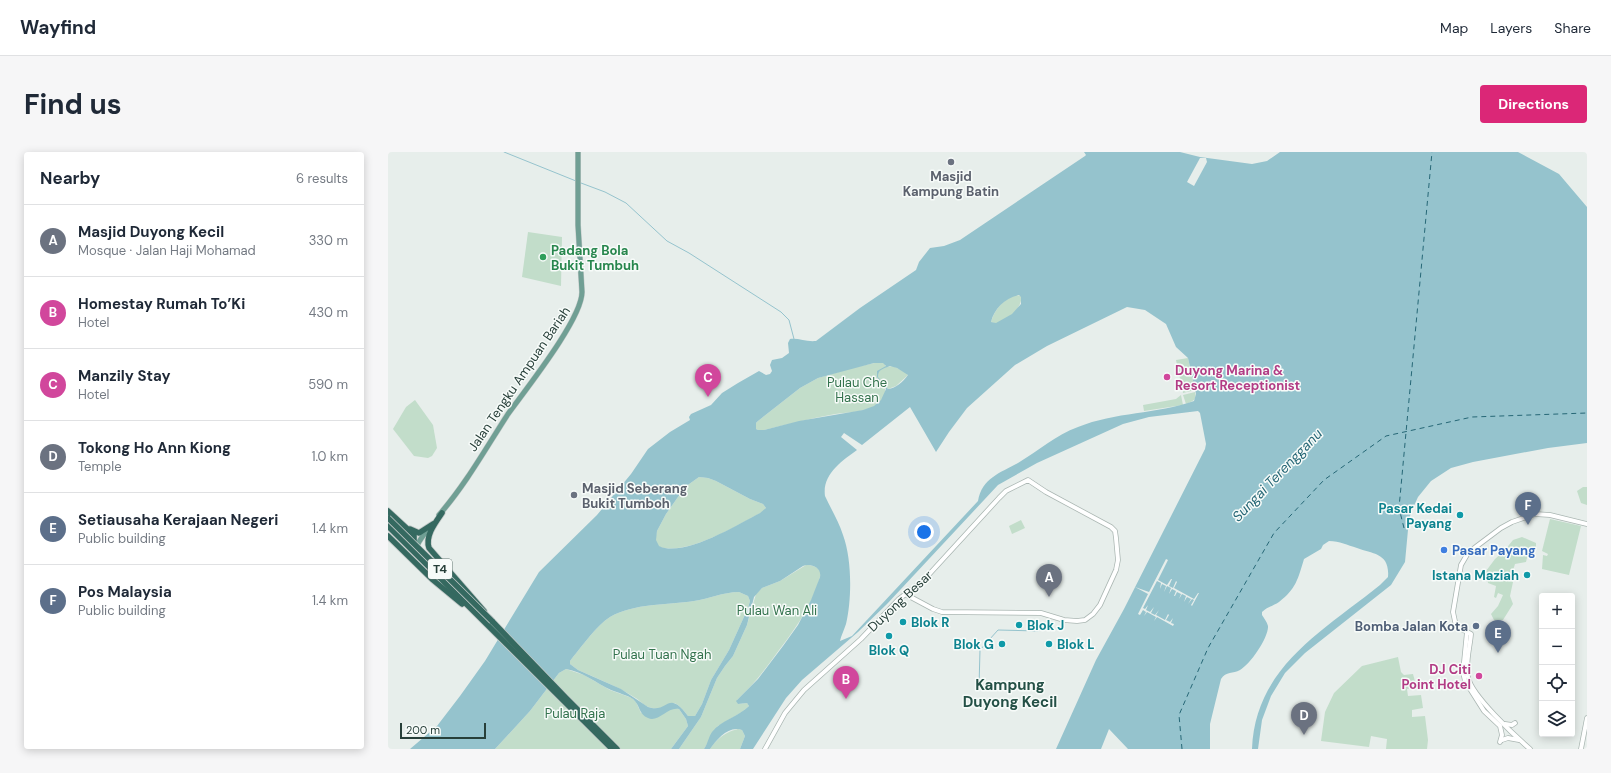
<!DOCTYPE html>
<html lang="en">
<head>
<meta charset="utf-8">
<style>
	body { margin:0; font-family:"DM Sans",sans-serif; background:#f6f6f7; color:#1f2937 }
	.controls { position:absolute; right:12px; bottom:12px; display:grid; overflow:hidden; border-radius:4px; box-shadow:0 2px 10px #0003 }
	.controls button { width:36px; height:36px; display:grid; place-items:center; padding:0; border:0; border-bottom:1px solid #e0e1e3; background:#fff; color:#1f2937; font:20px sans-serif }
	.scale { position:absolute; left:12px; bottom:10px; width:86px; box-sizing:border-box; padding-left:4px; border:2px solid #273f39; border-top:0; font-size:11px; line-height:14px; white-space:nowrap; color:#273f39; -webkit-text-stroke:3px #f7fbf9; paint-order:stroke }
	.you { position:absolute; left:536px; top:380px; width:14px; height:14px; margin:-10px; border:3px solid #fff; border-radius:50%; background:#1a73e8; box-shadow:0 0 0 6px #1a73e833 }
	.badge { display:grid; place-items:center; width:26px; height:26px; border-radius:50%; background:#db2777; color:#fff; font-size:13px; font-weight:700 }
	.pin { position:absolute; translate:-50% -33px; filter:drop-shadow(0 1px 2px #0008) }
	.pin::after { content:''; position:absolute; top:21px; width:14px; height:12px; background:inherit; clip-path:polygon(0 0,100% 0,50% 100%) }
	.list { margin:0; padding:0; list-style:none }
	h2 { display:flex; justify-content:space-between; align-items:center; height:52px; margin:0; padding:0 16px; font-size:17px }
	h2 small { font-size:13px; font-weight:400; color:#747a83 }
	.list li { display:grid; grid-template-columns:26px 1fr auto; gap:12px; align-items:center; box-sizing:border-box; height:72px; padding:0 16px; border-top:1px solid #e0e1e3 }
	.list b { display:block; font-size:15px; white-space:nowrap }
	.list p { margin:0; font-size:13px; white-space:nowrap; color:#747a83 }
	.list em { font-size:13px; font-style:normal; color:#747a83 }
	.icon { flex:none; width:22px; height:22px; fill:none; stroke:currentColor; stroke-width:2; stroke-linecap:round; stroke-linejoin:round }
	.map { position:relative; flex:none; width:1199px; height:597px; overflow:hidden; border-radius:4px }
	header { display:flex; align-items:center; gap:24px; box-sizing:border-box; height:56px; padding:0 20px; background:#fff; border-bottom:1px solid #e0e1e3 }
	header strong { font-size:19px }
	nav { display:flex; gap:22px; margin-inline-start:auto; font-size:14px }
	.intro { display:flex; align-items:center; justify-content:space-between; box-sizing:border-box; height:96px; padding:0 24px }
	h1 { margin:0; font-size:28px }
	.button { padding:10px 18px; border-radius:4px; background:#db2777; color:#fff; font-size:14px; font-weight:700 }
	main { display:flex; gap:24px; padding:0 24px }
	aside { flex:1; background:#fff; border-radius:4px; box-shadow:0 2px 10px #0003 }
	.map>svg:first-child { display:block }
</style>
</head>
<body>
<header>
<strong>Wayfind</strong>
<nav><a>Map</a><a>Layers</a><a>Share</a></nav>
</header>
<div class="intro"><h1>Find us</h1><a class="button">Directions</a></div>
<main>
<aside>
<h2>Nearby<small>6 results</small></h2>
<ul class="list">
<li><span class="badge" style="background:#6b7280">A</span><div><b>Masjid Duyong Kecil</b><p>Mosque · Jalan Haji Mohamad</p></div><em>330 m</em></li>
<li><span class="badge" style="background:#d1479c">B</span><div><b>Homestay Rumah To’Ki</b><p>Hotel</p></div><em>430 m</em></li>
<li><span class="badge" style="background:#d1479c">C</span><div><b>Manzily Stay</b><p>Hotel</p></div><em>590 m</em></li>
<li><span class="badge" style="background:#6b7280">D</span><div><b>Tokong Ho Ann Kiong</b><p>Temple</p></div><em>1.0 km</em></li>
<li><span class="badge" style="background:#5c6f8a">E</span><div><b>Setiausaha Kerajaan Negeri</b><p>Public building</p></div><em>1.4 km</em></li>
<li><span class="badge" style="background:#5c6f8a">F</span><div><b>Pos Malaysia</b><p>Public building</p></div><em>1.4 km</em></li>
</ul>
</aside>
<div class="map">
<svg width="1199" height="597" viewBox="0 0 1199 597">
	<rect width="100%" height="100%" fill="#e7eeeb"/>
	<g fill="#c2ddca">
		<path d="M140,80L174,85L173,134L134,125Z"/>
		<path d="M628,143L633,144C636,156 613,176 603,170C606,158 616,146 628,143Z"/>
		<path d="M800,206L807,238L795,241L788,208Z"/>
		<path d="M491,210L496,211L498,215L505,214L519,221L520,223L508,234L500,237L496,233C500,242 493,251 485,255C472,261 456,260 442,263C420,267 398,273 376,278H370L368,277V271L370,269L412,236L430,226L464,216Z"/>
		<path d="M807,240C809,248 805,249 798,252L795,243Z"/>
		<path d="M793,243L795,253L756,259L755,253L788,247Z"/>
		<path d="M27,248L45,273L49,296L44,304L40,306L26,304L5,277L18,255Z"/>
		<path d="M311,325L320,326L328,329L362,347L375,352L378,356L376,359C352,372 296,406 270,394L267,388L269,379L278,362L297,335Z"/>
		<path d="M1195,335H1199V353L1193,351L1189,339Z"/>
		<path d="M1162,367L1193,374L1181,423L1154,417L1155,403L1159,404L1160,402L1154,399Z"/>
		<path d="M633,368L637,376L624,382L621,374Z"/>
		<path d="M1134,385L1148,391V395H1143L1141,398L1138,410L1127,412L1122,428L1125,430L1122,444L1125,452L1115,468H1106L1103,462L1110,454L1115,443L1110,441L1108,446L1106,445L1108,434L1100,431L1098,419L1107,407L1117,398L1125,388Z"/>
		<path d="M418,413C425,413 430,415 433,421C425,455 403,482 383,509C372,524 362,536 349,548L350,552L359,551L361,554L354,560L330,574L316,597H291L313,565L329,526L337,514L345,504L359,473L368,442L374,436L392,429Z"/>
		<path d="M351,440L360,444L362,449L360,456L341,498L323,528L314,552L307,564H300C280,538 284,560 264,556C256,555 252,548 246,545C229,534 208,526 190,518L182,512V509L185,505C195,493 209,473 222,465C246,451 280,453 306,449C321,447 335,440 351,440Z"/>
		<path d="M1010,505L1013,520L1016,523L1025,522L1028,533L1025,534V536L1019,537L1020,544L1033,543L1035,556L1024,558V565L1037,564L1040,588L1039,597H998L999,587L983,584L981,595L933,589L937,560L946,541L974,514Z"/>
		<path d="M178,517L196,523L222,538L244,546L248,550L253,561L288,556L291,557L298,567L300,574L283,597H107L142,559L171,521Z"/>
		<path d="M350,577L354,578L357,584L352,597H322C329,586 338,580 350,577Z"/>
	</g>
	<path fill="#95c3cd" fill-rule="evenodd" d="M696,0H792L812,5L864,12L879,9L892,0H1130L1171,22L1199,55V291L1160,296L1085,310L1063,316L1043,329L1030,345L1024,358L1021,367L1017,410L1003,433L917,501L897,521L883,544L874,568L870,597H864C867,515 935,479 992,433L1000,425C1002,401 985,402 969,396C959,393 952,389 941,389L935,393L933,397L916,407C910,427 908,437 891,450C885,454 879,455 874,460V463C876,466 879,470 880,474C881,485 862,513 852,518C845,522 838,519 833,527L822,572V597H740L721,577L713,597H668L708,508L736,457L817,297L818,292L812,261L810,259L761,265L735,272L649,311L610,333L499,452L470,480L414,528L398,546L365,597H352L357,584L354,578C341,573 329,587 322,597H316C320,591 321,584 324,580C333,568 350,565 361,554L359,551L350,552L348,549L370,527L395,494L410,473L423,448L432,425C434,415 422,411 415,414L392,429L374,436L366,445L359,473L345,504L337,514L329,526L313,565L291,597H283L300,574L298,567L291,557C280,554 270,571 260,566C251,563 252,553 245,547C239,543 230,541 223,538C208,531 195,520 178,517L171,521L142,559L107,597H22L49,574L72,544L97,509L151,420L209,363L243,322L260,297L282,280L302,268L301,265L303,262L323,253L334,241L350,231L371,219L378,223L382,222L384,219L382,213L384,208L394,206L401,201L400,191L402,187C411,186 418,190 428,189L472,156L528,118L531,110L542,96L556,94L572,88L697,4L698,3ZM631,143L633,145V152L624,162L608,171L603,170C606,157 617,146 631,143ZM739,155L757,158L778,172L788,195L800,206L808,242L806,249C769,262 727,260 690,275C668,283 650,299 630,311C612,321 594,326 590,349L464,484L452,489C453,484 456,478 458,472C464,447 464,407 455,383C451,370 443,357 437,344C434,322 454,309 469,298L453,285L456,281L474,293L522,255L548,300L561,280L579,256L627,213L659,194ZM486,211H495L498,214L489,219V225L498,237L493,248L486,254L475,258L411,269L376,278H370L368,277V271L370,269L412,236L430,226ZM502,214L509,216L520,223C515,230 508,236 500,237L490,225C490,217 495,217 502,214ZM311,325L320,326L328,329L362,347L375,352L378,356L372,361C349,373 295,406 271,394L268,388L269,379L278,362L297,335ZM351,440L360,444L362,449L360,456L341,498L323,528L314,552L307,564H300C279,536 281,562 260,555L233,537L190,518L182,512V509L185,505C195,493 209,473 222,465C246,451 280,453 306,449C321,447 335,440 351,440Z"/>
	<g fill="#e7eeeb">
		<path d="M812,6H818L819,10L806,34L799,30Z"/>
		<path d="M778,407L780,408L770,428L779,433L783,427H784L781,434L785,436L788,429L789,430L786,436L806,447L810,441H811L804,454L803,453L806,448L804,447L800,452L803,447L799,445L796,450L798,444L794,442L791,447L793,442L789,440L787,444H786L788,439L784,437L781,442L783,436L779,434L776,440L778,434L774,432L772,437L773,431L769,429L755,456L757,457L760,453L758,458L762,460L766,455L763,461L767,463L771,458L768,463L777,468L780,462L781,463L778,468L782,470L785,466L783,471L786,472L785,474L769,465L766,469L768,465L759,460L756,464L758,460L755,458L752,463L750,462L760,442L747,435L761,440Z"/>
	</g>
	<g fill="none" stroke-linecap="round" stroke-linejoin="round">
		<g stroke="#95c3cd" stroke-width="1">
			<path d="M116,0L188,29"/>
			<path d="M193,31L217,40L238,51L279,89L301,101L393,160L401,168L406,187"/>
			<path d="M591,535L592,498L610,478L650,479"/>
		</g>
		<g stroke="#266776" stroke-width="1" stroke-dasharray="5 4" stroke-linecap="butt">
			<path d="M1016,376L1011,356L1044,0"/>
			<path d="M794,597L791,563L820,496L886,381L936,328L998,284L1084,265L1199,261"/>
		</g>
		<g stroke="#aab6b2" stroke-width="5.5">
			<g id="minor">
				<path d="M1079,480L1075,520L1077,529L1096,559L1112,574L1114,583L1112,590"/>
				<path d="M1117,572L1124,573L1127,571"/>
				<path d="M1114,588L1120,586L1131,588"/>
				<path d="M377,597L397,561L416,538L473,487L511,447C519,441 527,435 535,429L611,346L618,339L640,328L658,340L723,375L727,379L728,386L730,408L728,418L712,453L705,462L697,468L689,469L676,468L653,461L554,460L545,457L517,442"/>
				<path d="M1142,597C1127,584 1083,543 1080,525C1077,512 1082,495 1083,482L1068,474L1065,460L1073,413L1080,401L1089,394L1113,376L1124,370L1147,362L1162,363L1199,372"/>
				<path d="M1193,597L1199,566"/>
			</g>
		</g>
		<g stroke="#c3c9c8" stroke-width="6">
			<g id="major">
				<path d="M51,363C78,332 98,296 120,262C138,237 194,167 194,140L190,73V0"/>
				<path d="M36,406C34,404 30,401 29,399C26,393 39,379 43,374"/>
			</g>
		</g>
		<g stroke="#c3c9c8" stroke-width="7">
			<g id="highway">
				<path d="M0,359L26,383V390H21"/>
				<path d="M54,361C47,371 37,384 41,396L96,459"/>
				<path d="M0,374L224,597"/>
				<path d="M22,377L31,381L45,372"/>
				<path d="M0,384L45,428L74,452"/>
				<path d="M101,466L178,546L229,597"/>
			</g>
		</g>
		<use href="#minor" stroke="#fff" stroke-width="4"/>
		<use href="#major" stroke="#709f94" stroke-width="5"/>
		<use href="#highway" stroke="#356960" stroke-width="5.5"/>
		<g stroke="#c3c9c8" stroke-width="7" stroke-linecap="butt">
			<path id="highway-bridge" d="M0,366L104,469"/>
		</g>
		<use href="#highway-bridge" stroke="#356960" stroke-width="5.5"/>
	</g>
	<g fill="#6b7280" stroke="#f7fbf9" stroke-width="1.5">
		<circle cx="563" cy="10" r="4"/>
		<circle cx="186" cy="343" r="4"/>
	</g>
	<circle fill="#2e9e5b" stroke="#f7fbf9" stroke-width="1.5" cx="155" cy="105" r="4"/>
	<g fill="#d1479c" stroke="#f7fbf9" stroke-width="1.5">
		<circle cx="779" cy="225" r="4"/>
		<circle cx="1091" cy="524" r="4"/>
	</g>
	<g fill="#0f9aa8" stroke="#f7fbf9" stroke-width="1.5">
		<circle cx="1072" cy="363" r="4"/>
		<circle cx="1139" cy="423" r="4"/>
		<circle cx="515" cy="470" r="4"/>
		<circle cx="631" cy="473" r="4"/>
		<circle cx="501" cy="484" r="4"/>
		<circle cx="614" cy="492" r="4"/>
		<circle cx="661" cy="492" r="4"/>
	</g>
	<circle fill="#3f7fe0" stroke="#f7fbf9" stroke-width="1.5" cx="1056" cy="398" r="4"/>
	<circle fill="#5c6f8a" stroke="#f7fbf9" stroke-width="1.5" cx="1088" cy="474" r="4"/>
	<g text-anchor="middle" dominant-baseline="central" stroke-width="3" stroke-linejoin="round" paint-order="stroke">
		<rect fill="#f7fbf9" stroke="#657773" stroke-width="1" x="40" y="407" width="24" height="20" rx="3"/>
		<g font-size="12" font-weight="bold" fill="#273f39">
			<text x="52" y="417">T4</text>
		</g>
		<g font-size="13" font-weight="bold" fill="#5b616d" stroke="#f7fbf9">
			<text x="563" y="24">Masjid<tspan x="563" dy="15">Kampung Batin</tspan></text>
			<text x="194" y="336" text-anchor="start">Masjid Seberang<tspan x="194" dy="15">Bukit Tumboh</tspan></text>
		</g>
		<g font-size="13" font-weight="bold" fill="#27864d" stroke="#f7fbf9" text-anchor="start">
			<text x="163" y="98">Padang Bola<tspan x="163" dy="15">Bukit Tumbuh</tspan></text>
		</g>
		<g font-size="13" font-weight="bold" fill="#b23c85" stroke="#f7fbf9" text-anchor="start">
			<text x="787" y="218">Duyong Marina &amp;<tspan x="787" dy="15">Resort Receptionist</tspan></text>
			<text x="1083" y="517" text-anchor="end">DJ Citi<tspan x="1083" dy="15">Point Hotel</tspan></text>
		</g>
		<g font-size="13" fill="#273f39" stroke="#f7fbf9">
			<text transform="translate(131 227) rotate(-56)">Jalan Tengku Ampuan Bariah</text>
			<text transform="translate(512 449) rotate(-43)">Duyong Besar</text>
		</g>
		<g font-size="13" fill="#34734e" stroke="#f7fbf9">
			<text x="469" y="230">Pulau Che<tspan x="469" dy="15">Hassan</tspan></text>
			<text x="389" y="458">Pulau Wan Ali</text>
			<text x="274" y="502">Pulau Tuan Ngah</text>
			<text x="187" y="561">Pulau Raja</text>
		</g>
		<g font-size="13" font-weight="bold" fill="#0d838f" stroke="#f7fbf9" text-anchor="end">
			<text x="1064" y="356">Pasar Kedai<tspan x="1064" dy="15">Payang</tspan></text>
			<text x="1131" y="423">Istana Maziah</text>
			<text x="523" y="470" text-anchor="start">Blok R</text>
			<text x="639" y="473" text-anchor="start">Blok J</text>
			<text x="606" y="492">Blok G</text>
			<text x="669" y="492" text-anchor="start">Blok L</text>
			<text x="501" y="498" text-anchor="middle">Blok Q</text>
		</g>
		<g font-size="13" font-weight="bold" fill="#366cbe" stroke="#f7fbf9" text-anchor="start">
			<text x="1064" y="398">Pasar Payang</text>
		</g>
		<g font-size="13" font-weight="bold" fill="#4e5e75" stroke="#f7fbf9" text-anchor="end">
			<text x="1080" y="474">Bomba Jalan Kota</text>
		</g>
		<g font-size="14" font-style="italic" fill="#266776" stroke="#f7fbf9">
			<text transform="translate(889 323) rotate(-46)">Sungai Terengganu</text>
		</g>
		<g font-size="15" font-weight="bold" fill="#245046" stroke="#f7fbf9">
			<text x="622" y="533">Kampung<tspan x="622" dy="17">Duyong Kecil</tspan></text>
		</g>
	</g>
</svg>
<div class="controls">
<button>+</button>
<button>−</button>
<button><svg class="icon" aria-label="locate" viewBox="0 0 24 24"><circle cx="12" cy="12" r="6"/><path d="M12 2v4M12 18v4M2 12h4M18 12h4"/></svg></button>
<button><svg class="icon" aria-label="layers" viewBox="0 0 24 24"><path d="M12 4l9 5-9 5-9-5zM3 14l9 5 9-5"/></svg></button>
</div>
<div class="scale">200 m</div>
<div class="you"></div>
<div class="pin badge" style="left:661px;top:445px;background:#6b7280">A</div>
<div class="pin badge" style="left:458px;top:547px;background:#d1479c">B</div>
<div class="pin badge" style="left:320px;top:245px;background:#d1479c">C</div>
<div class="pin badge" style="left:916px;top:583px;background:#6b7280">D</div>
<div class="pin badge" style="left:1110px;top:501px;background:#5c6f8a">E</div>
<div class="pin badge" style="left:1140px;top:373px;background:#5c6f8a">F</div>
</div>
</main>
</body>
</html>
